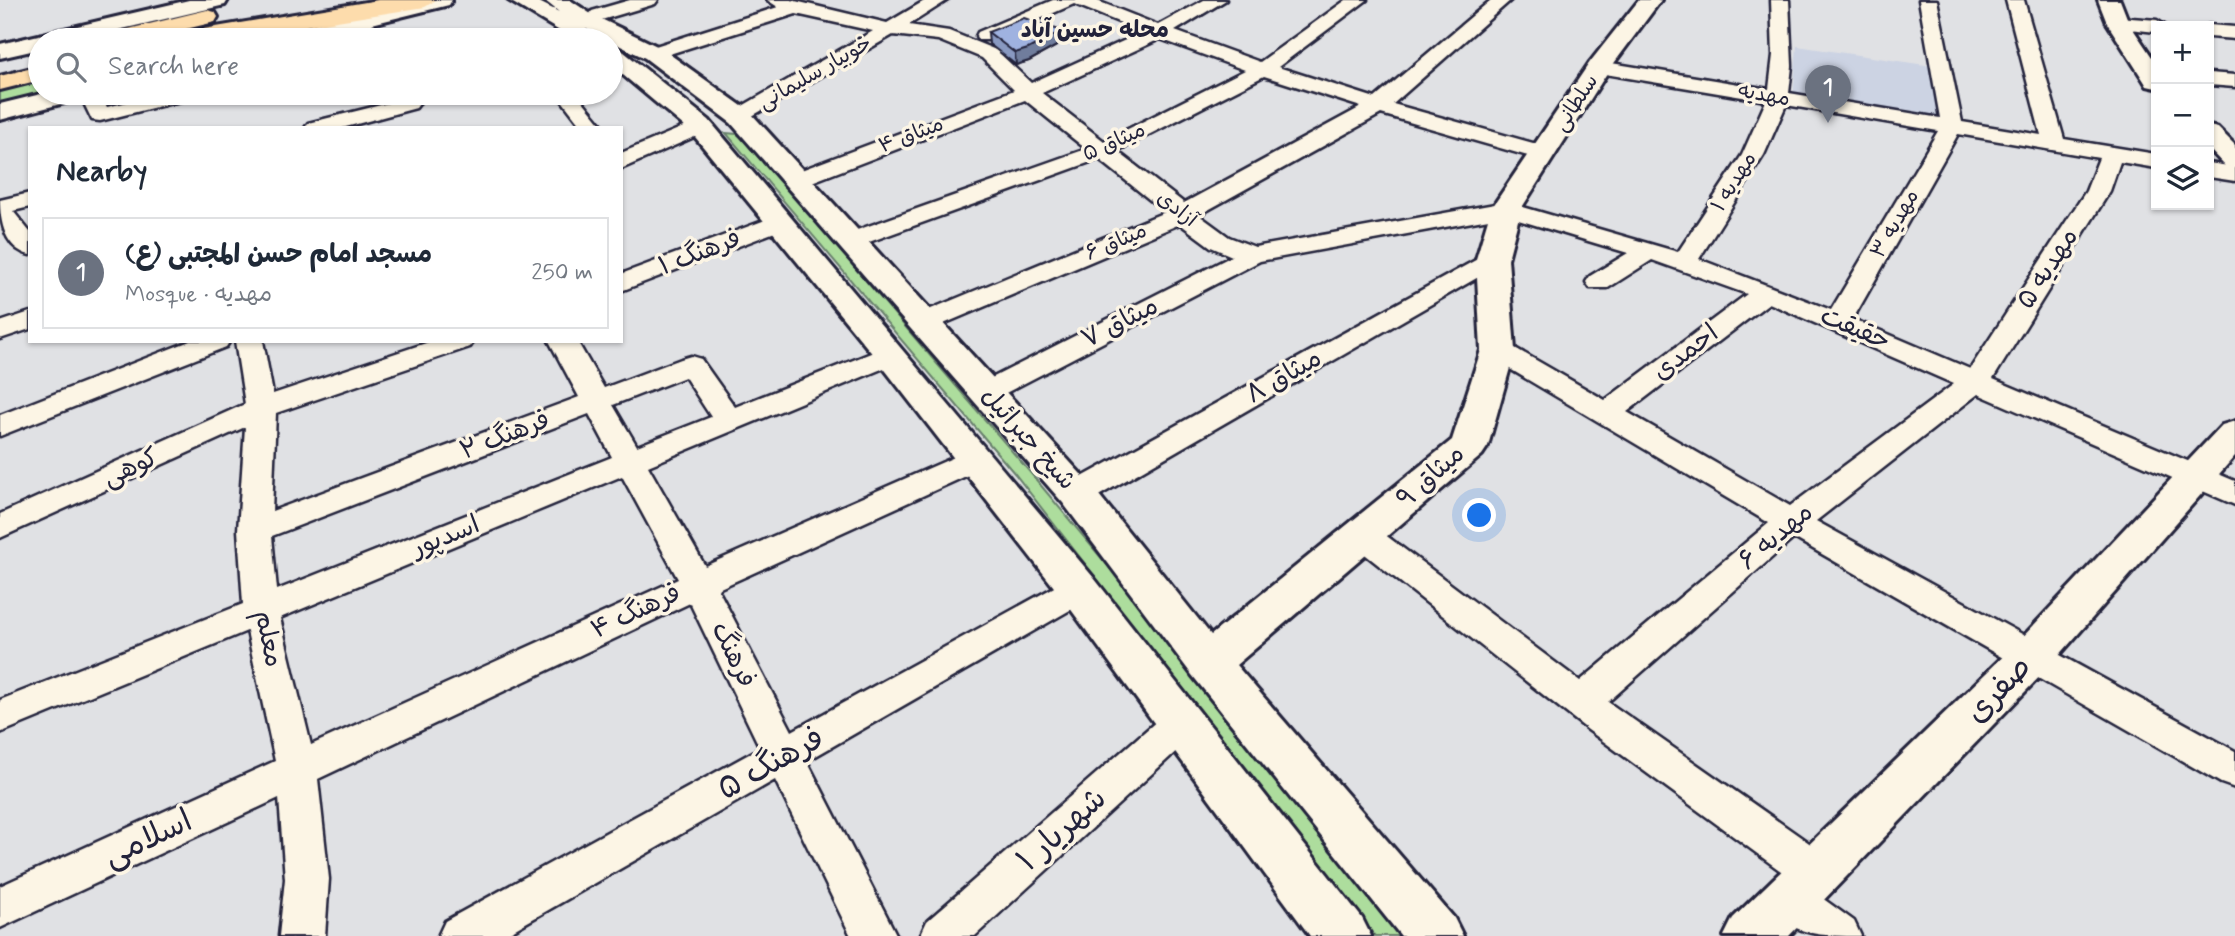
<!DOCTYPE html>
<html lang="en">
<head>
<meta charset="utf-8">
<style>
	body { margin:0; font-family:Mynerve,"Playpen Sans Arabic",sans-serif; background:#f6f6f7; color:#1f2937 }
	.controls { position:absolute; right:21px; top:21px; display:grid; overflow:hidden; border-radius:0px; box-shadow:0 2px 5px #0004 }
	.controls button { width:63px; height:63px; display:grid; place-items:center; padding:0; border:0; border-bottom:2px solid #e0e1e3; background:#fff; color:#1f2937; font:35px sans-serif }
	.you { position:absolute; left:1480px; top:516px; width:24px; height:24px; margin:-18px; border:5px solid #fff; border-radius:50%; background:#1a73e8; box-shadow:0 0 0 10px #1a73e833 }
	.badge { display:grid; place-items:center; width:46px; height:46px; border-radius:50%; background:#ea580c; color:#fff; font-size:23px; font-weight:700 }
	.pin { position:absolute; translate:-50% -58px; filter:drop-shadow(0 2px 4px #0008) }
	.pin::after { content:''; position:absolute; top:37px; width:24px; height:21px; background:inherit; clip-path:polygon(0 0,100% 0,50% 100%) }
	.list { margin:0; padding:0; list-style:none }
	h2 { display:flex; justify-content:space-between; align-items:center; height:91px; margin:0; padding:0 28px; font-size:30px }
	h2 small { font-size:23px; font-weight:400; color:#747a83 }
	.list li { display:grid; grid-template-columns:46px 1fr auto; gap:21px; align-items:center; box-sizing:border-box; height:112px; margin:0 14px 14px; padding:0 14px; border:2px solid #e0e1e3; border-radius:0px }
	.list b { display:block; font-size:26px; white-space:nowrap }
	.list p { margin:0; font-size:23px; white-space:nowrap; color:#747a83 }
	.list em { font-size:23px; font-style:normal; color:#747a83 }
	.icon { flex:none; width:38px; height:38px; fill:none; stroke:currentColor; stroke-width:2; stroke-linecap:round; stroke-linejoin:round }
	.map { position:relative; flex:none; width:2235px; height:936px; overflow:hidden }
	.search { position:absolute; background:#fff; box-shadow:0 2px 5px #0004; left:28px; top:28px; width:595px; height:77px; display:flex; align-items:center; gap:18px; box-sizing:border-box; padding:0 24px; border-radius:38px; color:#747a83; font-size:26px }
	.panel { position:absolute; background:#fff; box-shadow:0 2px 5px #0004; left:28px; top:126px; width:595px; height:217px; border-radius:0px }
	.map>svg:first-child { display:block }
</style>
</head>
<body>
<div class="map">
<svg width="2235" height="936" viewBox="0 0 2235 936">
	<rect width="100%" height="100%" fill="#e0e1e4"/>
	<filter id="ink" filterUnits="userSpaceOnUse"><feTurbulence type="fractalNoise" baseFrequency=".0143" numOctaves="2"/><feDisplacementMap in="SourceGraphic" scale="14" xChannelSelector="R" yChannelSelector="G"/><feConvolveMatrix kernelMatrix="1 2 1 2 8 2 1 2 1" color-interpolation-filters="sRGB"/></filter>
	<g filter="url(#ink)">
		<path fill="#ccd3e3" d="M1797,46L1939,67L1946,122L1793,98Z"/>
		<g fill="#addd9d" stroke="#68806c" stroke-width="2">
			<path d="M40,80V93H51L0,106V90Z"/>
			<path d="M726,133L737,134L747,142L1028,470L1198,674L1406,936H1375L1015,474Z"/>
		</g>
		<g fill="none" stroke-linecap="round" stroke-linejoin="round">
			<g stroke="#22223b" stroke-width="5">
				<g id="street">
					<path d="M630,0H658L655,4L598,21L589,15L592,11Z"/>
					<path d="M767,0H791L887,23L926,0H948L909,25L949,31L996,50L1031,83L1143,32L1074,4L992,40H978L976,36L978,32L1053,0H1095L1158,25L1204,0H1226L1175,31L1260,62L1346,0H1367L1278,67L1375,98L1491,0H1511L1393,104L1551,148L1554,153L1551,158H1535L1381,114L1199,215L1229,237L1255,247L1506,202L1678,252L1742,155L1766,101L1599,73L1592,71L1589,67L1592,63L1599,61L1769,89L1773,55L1771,0H1789L1792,66L1789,93L1940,118L1919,0H1937L1962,122L2041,135L2006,0H2024L2064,139L2156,154V168L2120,162L2110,191L1993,379L2235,481V505L1978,394L1816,521L2235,751V788L2221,783L1794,538L1608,702L1832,859L1839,873L1832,887L1817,892L1811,890L1854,921L1861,936C1820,936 1787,936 1767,900L1773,886L1789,880L1796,882L1588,730L1352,544L1347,536L1352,528L1364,524L1376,528L1580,681L1769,523L1488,356L1484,350L1488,344L1498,342L1508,344L1605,400L1747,294L1652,260L1608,288H1590L1586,282L1590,276L1628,253L1505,216L1260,261L996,398L986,401L976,398L971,392L976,386L1232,256L1211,247L1180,224L934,328H914L910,322L914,316L1165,212L1099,159L858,246H840L837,241L840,236L1086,149L1025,100L804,185H788L784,180L788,175L1014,90L982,58L938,40L893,35L740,123L729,117L732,112L873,31L796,14L660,57H646L643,53L646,49L778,7ZM1160,39L1245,70L1104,141L1042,93ZM1264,76L1361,107L1184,203L1117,151ZM1786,105L1938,131L1831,310L1699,259L1764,155ZM1958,134L2099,158L2086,191L1970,369L1853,319ZM1769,303L1954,384L1790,506L1627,412Z"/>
					<path d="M361,13L368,15L380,40H362L352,19Z"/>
					<path d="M2118,17L2157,20L2166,26H2156V32L2111,27L2109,23L2111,19Z"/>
					<path d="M2209,25L2235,27V39L2209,37V26H2205Z"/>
					<path d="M2209,73L2235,75V87L2209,85Z"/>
					<path d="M79,93H99L107,107L165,93H199L196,97L100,121L92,120Z"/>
					<path d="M566,93L577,94L605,128H583L560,98Z"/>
					<path d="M409,98L419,104L416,108L342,128H305L308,123Z"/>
					<path d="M700,120L708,121L711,126L708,131L621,169V153Z"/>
					<path d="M2209,163L2235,167V181L2209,177Z"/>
					<path d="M30,193V207L13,211L30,232V255C5,249 0,222 0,200Z"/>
					<path d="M779,215L788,217L791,222L788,227L621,291V274Z"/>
					<path d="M1492,251L1501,254L1505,259L1501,264L1088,502L1077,505L1066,502L1061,494L1066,486Z"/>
					<path d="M30,312V329L0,339V322Z"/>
					<path d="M190,341H230L226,347L0,436V415Z"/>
					<path d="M235,341H263L273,394L432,341H474L470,347L276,413L272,511L579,397L549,341H577L604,388L681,359L691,356L701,359L735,407L881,349L891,347L901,349L905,355L901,361L648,466L705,566L966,452L977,449L988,452L993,459L988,466L718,589L792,731L1067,580L1079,576L1091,580L1097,589L1091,598L807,761L897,936H851L775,780L503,936H438L445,921L760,748L690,603L318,779L329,879L325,936H279L285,879L279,798L0,928V886L275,761L247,631L0,733V700L243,604L238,530L245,427L0,538V514L245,404ZM685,377L711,417L637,446L613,405ZM589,414L612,457L277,590L272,536ZM622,476L678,579L311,745L280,618Z"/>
					<path d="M1180,708L1194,713L1199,724L1194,735L975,936H920L927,921L1166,713Z"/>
				</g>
			</g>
			<g stroke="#22223b" stroke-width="6">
				<g id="secondary">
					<path d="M189,0H228L225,5L75,40H40V49L0,58V44Z"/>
					<path d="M414,0H452L449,5L307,40H268L272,35Z"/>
					<path d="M508,0H535L559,12L544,0H570L591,14L661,48L749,111L1091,485L1211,635L1452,440L1481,350L1476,259L1491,209L1590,62L1639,0H1661L1609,70L1521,209L1508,259L1515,350L1488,446L1482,455L1236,665L1454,918L1463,936H1401L1192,675L1063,503L731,123L645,58L586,29L584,36H568Z"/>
					<path d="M2098,0H2120L2129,23L2156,63V88L2147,86L2144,81L2107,23Z"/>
					<path d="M611,46L619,48L709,120L1094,578L1362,918L1371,936H1310L1064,600L879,362L691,132L611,65Z"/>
					<path d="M45,93H87L83,98L0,120V104Z"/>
					<path d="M2209,126L2218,128L2235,145V168L2225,166L2209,149Z"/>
					<path d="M2235,421V456L2049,667L1789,936H1724L1733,918L2017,643L2222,425Z"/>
				</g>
			</g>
			<g stroke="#22223b" stroke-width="6">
				<g id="highway">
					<path d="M378,0H436L425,7L217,40H168L172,35L180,33Z"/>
					<path d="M207,10L215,12L218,17L215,22L140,40H100L104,35Z"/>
					<path d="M40,66V80L0,90V76Z"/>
				</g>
			</g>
			<use href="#street" fill="#fcf5e5" fill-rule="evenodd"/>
			<use href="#secondary" fill="#fcf5e5" fill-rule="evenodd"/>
			<use href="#highway" fill="#fddcac" fill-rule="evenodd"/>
		</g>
		<path fill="#8999c1" stroke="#22223b" stroke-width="2" d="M988,32L1062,43L1029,61L1016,65L989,44Z"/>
		<path fill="#6f7d9d" stroke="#22223b" stroke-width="2" d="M1062,31V43L1029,61L1016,65L1015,53Z"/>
		<path fill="#9fb2e0" stroke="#22223b" stroke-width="2" d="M1024,18L1062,31L1028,49L1015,53L988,32Z"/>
	</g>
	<g text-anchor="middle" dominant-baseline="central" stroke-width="7" stroke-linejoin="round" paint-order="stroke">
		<g font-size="21" fill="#22223b" stroke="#fcf5e5">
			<text transform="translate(815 73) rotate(-30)">خوبیار سلیمانی</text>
			<text transform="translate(1764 95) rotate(10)">مهدیه</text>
			<text transform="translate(1576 103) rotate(-57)">سلطانی</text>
			<text transform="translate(911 135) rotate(-21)">میثاق ۴</text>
			<text transform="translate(1114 142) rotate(-24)">میثاق ۵</text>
			<text transform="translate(1734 182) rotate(-58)">مهدیه ۱</text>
			<text transform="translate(1177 209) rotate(38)">آزادی</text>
			<text transform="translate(1895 224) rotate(-60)">مهدیه ۳</text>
			<text transform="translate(1116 242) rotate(-23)">میثاق ۶</text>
		</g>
		<g font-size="23" font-weight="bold" fill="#22223b" stroke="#fcf5e5">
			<text x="1095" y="31">محله حسین آباد</text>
		</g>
		<g font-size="26" fill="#22223b" stroke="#fcf5e5">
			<text transform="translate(700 253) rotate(-21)">فرهنگ ۱</text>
			<text transform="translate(2048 269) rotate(-57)">مهدیه ۵</text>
			<text transform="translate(1120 323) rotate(-27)">میثاق ۷</text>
			<text transform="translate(1855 329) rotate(23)">حقیقت</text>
			<text transform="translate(1686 353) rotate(-37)">احمدی</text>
			<text transform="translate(1284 377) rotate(-30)">میثاق ۸</text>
			<text transform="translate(505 436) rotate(-21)">فرهنگ ۲</text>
			<text transform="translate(1028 439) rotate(48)">شیخ جبرائیل</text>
			<text transform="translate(131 468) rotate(-24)">کوهی</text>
			<text transform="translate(1431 477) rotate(-42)">میثاق ۹</text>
			<text transform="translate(446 537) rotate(-22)">اسدپور</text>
			<text transform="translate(1776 537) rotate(-40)">مهدیه ۶</text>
			<text transform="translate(636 612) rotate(-25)">فرهنگ ۴</text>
			<text transform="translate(268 639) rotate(79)">معلم</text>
			<text transform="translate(733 655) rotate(64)">فرهنگ</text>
		</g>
		<g font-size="32" fill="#22223b" stroke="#fcf5e5">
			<text transform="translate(1999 690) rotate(-46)">صفری</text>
			<text transform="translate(771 764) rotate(-29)">فرهنگ ۵</text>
			<text transform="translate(1062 830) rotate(-42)">شهریار ۱</text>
			<text transform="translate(148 839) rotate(-25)">اسلامی</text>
		</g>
	</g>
</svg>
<div class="controls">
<button>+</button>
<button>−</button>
<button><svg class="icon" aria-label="layers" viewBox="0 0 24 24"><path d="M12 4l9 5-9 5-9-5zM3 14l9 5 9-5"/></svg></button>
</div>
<div class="you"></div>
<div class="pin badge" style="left:1828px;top:123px;background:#6b7280">1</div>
<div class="search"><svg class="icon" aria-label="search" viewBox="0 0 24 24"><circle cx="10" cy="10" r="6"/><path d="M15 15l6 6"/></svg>Search here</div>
<section class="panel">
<h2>Nearby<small></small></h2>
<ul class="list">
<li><span class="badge" style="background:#6b7280">1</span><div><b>مسجد امام حسن المجتبی (ع)</b><p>Mosque · مهدیه</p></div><em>250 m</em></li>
</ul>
</section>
</div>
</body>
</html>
